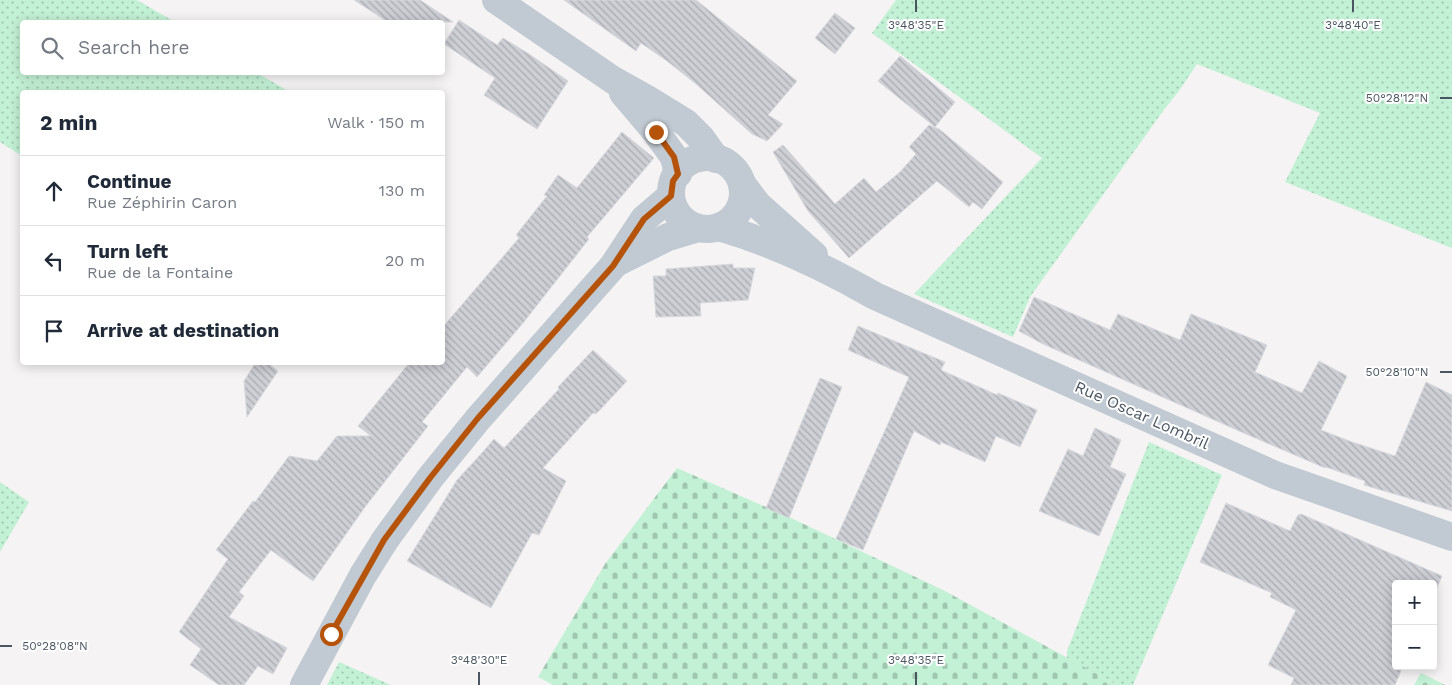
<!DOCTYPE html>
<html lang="en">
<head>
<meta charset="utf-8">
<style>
	body { margin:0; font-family:"Work Sans",sans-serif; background:#f6f6f7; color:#1f2937 }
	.controls { position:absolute; right:15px; bottom:15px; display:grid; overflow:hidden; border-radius:5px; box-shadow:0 2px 12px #0003 }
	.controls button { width:45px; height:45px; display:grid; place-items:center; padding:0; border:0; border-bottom:1px solid #e0e1e3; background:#fff; color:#1f2937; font:25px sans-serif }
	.stop { position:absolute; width:15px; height:15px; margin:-11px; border:4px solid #b45309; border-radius:50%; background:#fff }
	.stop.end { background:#b45309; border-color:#fff; box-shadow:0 1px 5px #0008 }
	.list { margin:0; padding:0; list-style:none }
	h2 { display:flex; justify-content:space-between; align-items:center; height:65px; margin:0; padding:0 20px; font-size:21px }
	h2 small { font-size:16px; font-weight:400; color:#747a83 }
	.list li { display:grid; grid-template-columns:32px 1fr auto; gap:15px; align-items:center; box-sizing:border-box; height:70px; padding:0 20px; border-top:1px solid #e0e1e3 }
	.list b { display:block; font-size:19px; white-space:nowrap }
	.list p { margin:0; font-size:16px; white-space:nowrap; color:#747a83 }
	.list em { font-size:16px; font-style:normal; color:#747a83 }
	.icon { flex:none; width:28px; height:28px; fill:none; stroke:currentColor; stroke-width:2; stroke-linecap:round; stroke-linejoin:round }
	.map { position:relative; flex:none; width:1452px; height:685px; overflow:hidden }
	.search { position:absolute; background:#fff; box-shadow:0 2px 12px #0003; left:20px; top:20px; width:425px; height:55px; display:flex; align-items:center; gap:12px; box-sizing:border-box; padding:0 18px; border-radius:5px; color:#747a83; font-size:19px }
	.panel { position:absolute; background:#fff; box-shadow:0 2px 12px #0003; left:20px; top:90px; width:425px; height:275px; border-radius:5px }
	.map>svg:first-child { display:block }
</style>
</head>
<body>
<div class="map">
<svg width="1452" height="685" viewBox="0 0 1452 685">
	<defs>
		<pattern id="grass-dots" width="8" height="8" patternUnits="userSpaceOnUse" patternTransform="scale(1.25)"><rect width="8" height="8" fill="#c3f1d5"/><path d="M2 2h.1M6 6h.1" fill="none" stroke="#a0c6b0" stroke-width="1.8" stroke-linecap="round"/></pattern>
		<pattern id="cemetery-stones" width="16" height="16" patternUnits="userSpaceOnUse" patternTransform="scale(1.25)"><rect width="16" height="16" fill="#c3f1d5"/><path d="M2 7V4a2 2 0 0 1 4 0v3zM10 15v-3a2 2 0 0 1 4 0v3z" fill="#a0c6b0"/></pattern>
		<pattern id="building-back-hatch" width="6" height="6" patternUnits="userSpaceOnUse" patternTransform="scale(1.25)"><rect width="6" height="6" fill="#cdcfd5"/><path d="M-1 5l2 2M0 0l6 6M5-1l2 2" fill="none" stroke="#a8abb0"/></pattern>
	</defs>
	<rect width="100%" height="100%" fill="#f5f3f3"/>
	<g fill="url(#grass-dots)">
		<path d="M0,0H137L175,22H22V72L257,73L290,92H22V156L0,142Z"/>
		<path d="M896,0H1452V248L1285,182L1320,113L1197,64L1179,91L1163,111L1030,297L1013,337L914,294L1042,158L872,33Z"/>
		<path d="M1149,442L1222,475L1133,685H1117L1067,658V651Z"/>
		<path d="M0,482L29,502L0,552Z"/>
		<path d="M339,662L391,685H327Z"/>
	</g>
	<g fill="url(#cemetery-stones)">
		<path d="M677,468L791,518L943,590L1117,685H553L538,677L605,564Z"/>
		<path d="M1421,673L1445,685H1414Z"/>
	</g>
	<g fill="url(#building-back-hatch)" stroke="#d7d9de">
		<path d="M354,0H420L453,22H388Z"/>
		<path d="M564,0H696L797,81L768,115L783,124L767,141L752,134L696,84L667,61L641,43L636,51Z"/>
		<path d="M835,13L855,28L835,54L815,38Z"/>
		<path d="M459,20L497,45L503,38L529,54L568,81L537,129L484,95L495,78L444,44Z"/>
		<path d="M900,56L955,102L935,127L878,81Z"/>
		<path d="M929,125L939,129L1003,182L982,209L973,202L969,207L937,181L849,258L808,211L773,152L783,145L835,204L864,178L876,192L900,172L916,154L909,147Z"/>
		<path d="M622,132L654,158L587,237L589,239L523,323L477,377L467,367L422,422L428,426L365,507L313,581L271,550L239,592L244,596L229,617L287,648L273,674L258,666L244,685H219L190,665L201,649L179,632L228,559L216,550L253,501L255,502L289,456L317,461L337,436H371L358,426L410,362H442V328L519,238L516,235L547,196L544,195L558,175L577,188Z"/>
		<path d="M733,264V268H755L748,300L700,303L701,316L656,317L653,276H666V269Z"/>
		<path d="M1034,297L1110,330L1118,314L1180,340L1191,314L1267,345L1255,372L1302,393L1319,361L1347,376L1321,430L1352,442L1395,456L1426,382L1452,395V511L1364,485L1365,481L1326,467L1325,468L1246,434L1043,344L1019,331Z"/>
		<path d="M858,326L945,362L941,370L997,395L998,393L1037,410L1020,447L996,436L985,462L941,442L940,445L914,431L863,550L836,539L909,377L848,350Z"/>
		<path d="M593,350L627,381L596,414L593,413L543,468L566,481L539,535L532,533L491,608L407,561L457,480L481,454L494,439L504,448L559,389L558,387Z"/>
		<path d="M256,362H266L278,371L247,417L244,381Z"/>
		<path d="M820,378L842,387L789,518L766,508Z"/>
		<path d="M1095,428L1121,440L1110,467L1126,474L1099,536L1039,511L1068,449L1083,456Z"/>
		<path d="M1226,503L1290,531L1298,515L1301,514L1442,576L1433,597V584H1396V666H1403L1395,685H1291L1294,678L1268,665L1296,610L1270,597L1272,593L1200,562Z"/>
	</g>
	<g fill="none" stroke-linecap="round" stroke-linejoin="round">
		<g stroke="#c1cad2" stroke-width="28">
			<path d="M496,0L613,80L647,99L686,123L701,138L716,159"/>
			<path d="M623,93L656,132L674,157L678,174"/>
			<circle cx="707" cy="193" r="36"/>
			<path d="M742,184L758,205L814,255"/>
			<path d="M719,227C774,243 826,268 875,296L1275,475L1452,537"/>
			<path d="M618,262L668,237L698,228"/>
			<path d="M304,685L363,575L385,540L430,478L478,419L613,266L644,219L671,196"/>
		</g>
	</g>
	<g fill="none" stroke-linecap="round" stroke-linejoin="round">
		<path stroke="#b45309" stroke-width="6" d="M331,634L384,540L430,478L478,418L613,266L644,219L671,196L673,181L678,174L674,157L656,132"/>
	</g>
	<path fill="none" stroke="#4a5661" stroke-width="2" d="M916,0V12M1353,0V12M1440,98H1452M1440,372H1452M0,646H12M479,672V685M916,672V685"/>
	<g text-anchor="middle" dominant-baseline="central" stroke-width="4" stroke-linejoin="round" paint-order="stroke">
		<g font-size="16" fill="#4a5661" stroke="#fff">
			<text transform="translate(1142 415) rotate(24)">Rue Oscar Lombril</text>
		</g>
	</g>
	<g font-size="12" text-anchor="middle" fill="#4a5661" stroke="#fff" stroke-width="4" stroke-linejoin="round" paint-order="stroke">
		<text x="916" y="29">3°48'35"E</text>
		<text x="1353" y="29">3°48'40"E</text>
		<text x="1397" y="102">50°28'12"N</text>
		<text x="1397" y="376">50°28'10"N</text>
		<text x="55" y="650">50°28'08"N</text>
		<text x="479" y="664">3°48'30"E</text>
		<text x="916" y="664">3°48'35"E</text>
	</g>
</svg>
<div class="controls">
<button>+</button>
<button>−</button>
</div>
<div class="stop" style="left:331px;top:634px"></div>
<div class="stop end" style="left:656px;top:132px"></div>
<div class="search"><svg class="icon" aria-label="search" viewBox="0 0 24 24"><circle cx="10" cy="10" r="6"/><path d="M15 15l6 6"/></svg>Search here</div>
<section class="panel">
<h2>2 min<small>Walk · 150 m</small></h2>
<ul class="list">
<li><svg class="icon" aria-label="ahead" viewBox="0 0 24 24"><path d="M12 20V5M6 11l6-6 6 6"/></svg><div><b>Continue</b><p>Rue Zéphirin Caron</p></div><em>130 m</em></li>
<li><svg class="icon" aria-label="left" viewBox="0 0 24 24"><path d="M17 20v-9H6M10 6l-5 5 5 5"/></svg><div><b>Turn left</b><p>Rue de la Fontaine</p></div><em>20 m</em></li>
<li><svg class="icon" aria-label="arrive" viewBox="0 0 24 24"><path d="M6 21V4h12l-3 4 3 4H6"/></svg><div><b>Arrive at destination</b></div></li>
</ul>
</section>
</div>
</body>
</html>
